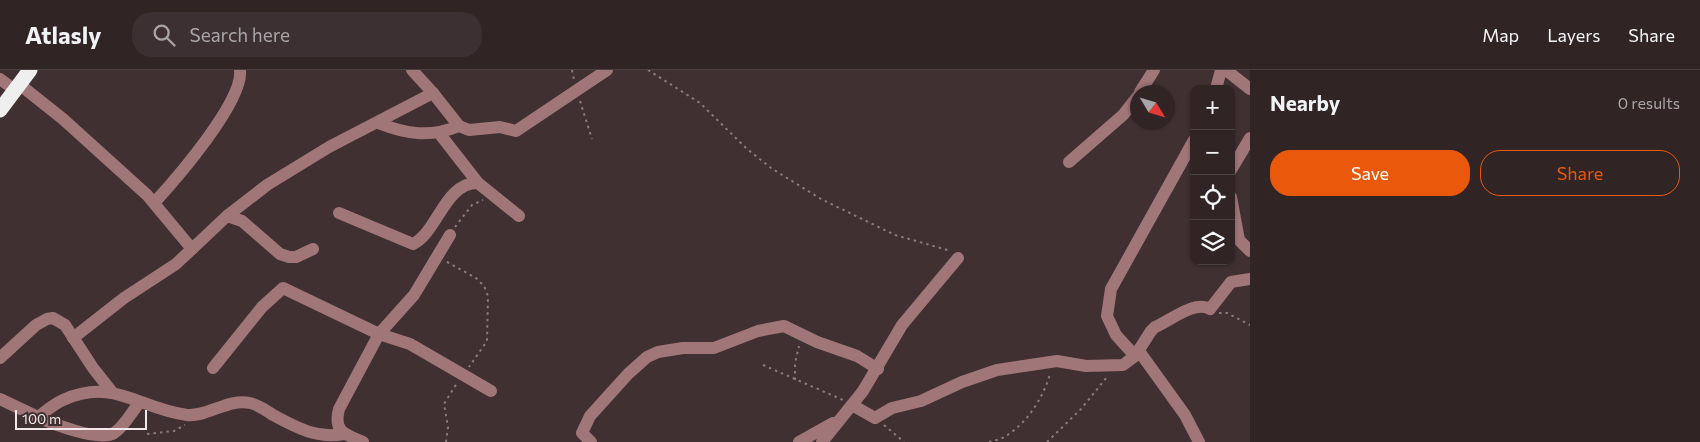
<!DOCTYPE html>
<html lang="en">
<head>
<meta charset="utf-8">
<style>
	body { margin:0; font-family:Commissioner,sans-serif; background:#3c3032; color:#f1f3f6 }
	.controls { position:absolute; right:15px; top:15px; display:grid; overflow:hidden; border-radius:10px; box-shadow:0 1px 4px #0004 }
	.controls button { width:45px; height:45px; display:grid; place-items:center; padding:0; border:0; border-bottom:1px solid #4b4142; background:#302425; color:#f1f3f6; font:25px sans-serif }
	.compass { position:absolute; left:1130px; top:15px; width:45px; height:45px; border-radius:50%; background:#302425; box-shadow:0 1px 4px #0004; rotate:128deg }
	.scale { position:absolute; left:15px; bottom:12px; width:132px; box-sizing:border-box; padding-left:5px; border:2px solid #f4e9ea; border-top:0; font-size:14px; line-height:18px; white-space:nowrap; color:#f4e9ea; -webkit-text-stroke:4px #403031; paint-order:stroke }
	.list { margin:0; padding:0; list-style:none }
	h2 { display:flex; justify-content:space-between; align-items:center; height:65px; margin:0; padding:0 20px; font-size:21px }
	h2 small { font-size:16px; font-weight:400; color:#a8a4a7 }
	.actions { display:flex; gap:10px; padding:15px 20px }
	.actions a { flex:1; padding:11px 0; border:1px solid #ea580c; border-radius:20px; text-align:center; font-size:18px; color:#ea580c }
	.actions .main { background:#ea580c; color:#fff }
	.icon { flex:none; width:28px; height:28px; fill:none; stroke:currentColor; stroke-width:2; stroke-linecap:round; stroke-linejoin:round }
	.map { position:relative; flex:none; width:1250px; height:372px; overflow:hidden }
	header { display:flex; align-items:center; gap:30px; box-sizing:border-box; height:70px; padding:0 25px; background:#302425; border-bottom:1px solid #4b4142 }
	header strong { font-size:24px }
	nav { display:flex; gap:28px; margin-inline-start:auto; font-size:18px }
	.search { width:350px; height:45px; background:#3c3032; display:flex; align-items:center; gap:12px; box-sizing:border-box; padding:0 18px; border-radius:20px; color:#a8a4a7; font-size:19px }
	main { display:flex }
	aside { flex:1; background:#302425 }
	.map>svg:first-child { display:block }
</style>
</head>
<body>
<header>
<strong>Atlasly</strong>
<div class="search"><svg class="icon" aria-label="search" viewBox="0 0 24 24"><circle cx="10" cy="10" r="6"/><path d="M15 15l6 6"/></svg>Search here</div>
<nav><a>Map</a><a>Layers</a><a>Share</a></nav>
</header>
<main>
<div class="map">
<svg width="1250" height="372" viewBox="0 0 1250 372">
	<rect width="100%" height="100%" fill="#403031"/>
	<g fill="none" stroke-linecap="round" stroke-linejoin="round">
		<g stroke="#8a7c7d" stroke-width="2" stroke-dasharray="2.5 4" stroke-linecap="butt">
			<path d="M572,0L574,10"/>
			<path d="M648,0L700,33L746,78L771,98L821,129L895,165L951,181"/>
			<path d="M580,31L592,69"/>
			<path d="M455,157L472,135L483,130"/>
			<path d="M447,192L476,208L484,216L488,226L487,271L469,297"/>
			<path d="M1219,243H1227L1250,255"/>
			<path d="M763,295L843,330"/>
			<path d="M795,310V293L799,276"/>
			<path d="M884,355L904,372"/>
			<path d="M147,364L174,361L185,355"/>
			<path d="M446,372L448,357L444,334L457,313"/>
			<path d="M989,372C994,370 1000,370 1004,367C1027,354 1043,328 1050,304"/>
			<path d="M1047,372L1081,339L1107,307"/>
		</g>
		<g stroke="#a17678" stroke-width="12">
			<path d="M412,0L433,23L459,56L469,60L500,57L516,61L607,0"/>
			<path d="M1226,0L1250,19"/>
			<path d="M0,9L15,20"/>
			<path d="M19,14L63,49L147,125L192,179"/>
			<path d="M1216,19L1221,0"/>
			<path d="M1140,22L1154,0"/>
			<path d="M378,53C406,64 430,68 459,56"/>
			<path d="M439,63L478,113L519,146"/>
			<path d="M1069,92L1123,45L1138,26"/>
			<path d="M1231,100L1250,68"/>
			<path d="M1231,127L1239,170L1250,181"/>
			<path d="M155,132C176,109 244,31 240,0"/>
			<path d="M339,143L413,174C437,163 445,112 478,113"/>
			<path d="M227,146L242,151L280,184L289,187H296L313,179"/>
			<path d="M73,268L124,228L176,194L227,146L267,115L329,77L433,23"/>
			<path d="M1139,281L1185,345L1199,372"/>
			<path d="M1135,286L1116,265L1107,246L1111,219L1194,70"/>
			<path d="M0,288L36,255L47,249L53,248L65,255L93,298L112,322"/>
			<path d="M213,298L262,237L283,218L379,264L410,274L491,321"/>
			<path d="M0,329L38,347C46,341 54,334 63,330C114,307 139,339 187,345C208,347 228,328 250,333C258,335 266,340 273,345C297,358 317,369 344,364"/>
			<path d="M852,335L875,348L892,338L921,331L962,312L997,300L1057,291L1086,296L1123,295L1135,286L1151,261L1155,257C1170,251 1194,230 1210,239L1231,212L1250,209"/>
			<path d="M38,347C53,354 99,372 114,363C125,356 132,341 140,332"/>
			<path d="M363,372C345,364 333,362 339,339L379,264L414,225L450,165"/>
			<path d="M591,372L582,363L590,346L628,304L647,287L658,282L683,278H714L758,261L784,256L817,272L857,286L878,299"/>
			<path d="M799,372L833,353"/>
			<path d="M822,372L863,321L902,255L958,188"/>
		</g>
		<path stroke="#efefef" stroke-width="15" d="M0,40L30,0"/>
	</g>
</svg>
<div class="controls">
<button>+</button>
<button>−</button>
<button><svg class="icon" aria-label="locate" viewBox="0 0 24 24"><circle cx="12" cy="12" r="6"/><path d="M12 2v4M12 18v4M2 12h4M18 12h4"/></svg></button>
<button><svg class="icon" aria-label="layers" viewBox="0 0 24 24"><path d="M12 4l9 5-9 5-9-5zM3 14l9 5 9-5"/></svg></button>
</div>
<svg class="compass" viewBox="-18 -18 36 36"><path d="M0-13l5 13h-10z" fill="#e53935"/><path d="M0 13l5-13h-10z" fill="#a8a4a7"/></svg>
<div class="scale">100 m</div>
</div>
<aside>
<h2>Nearby<small>0 results</small></h2>
<ul class="list">
</ul>
<div class="actions"><a class="main">Save</a><a>Share</a></div>
</aside>
</main>
</body>
</html>
